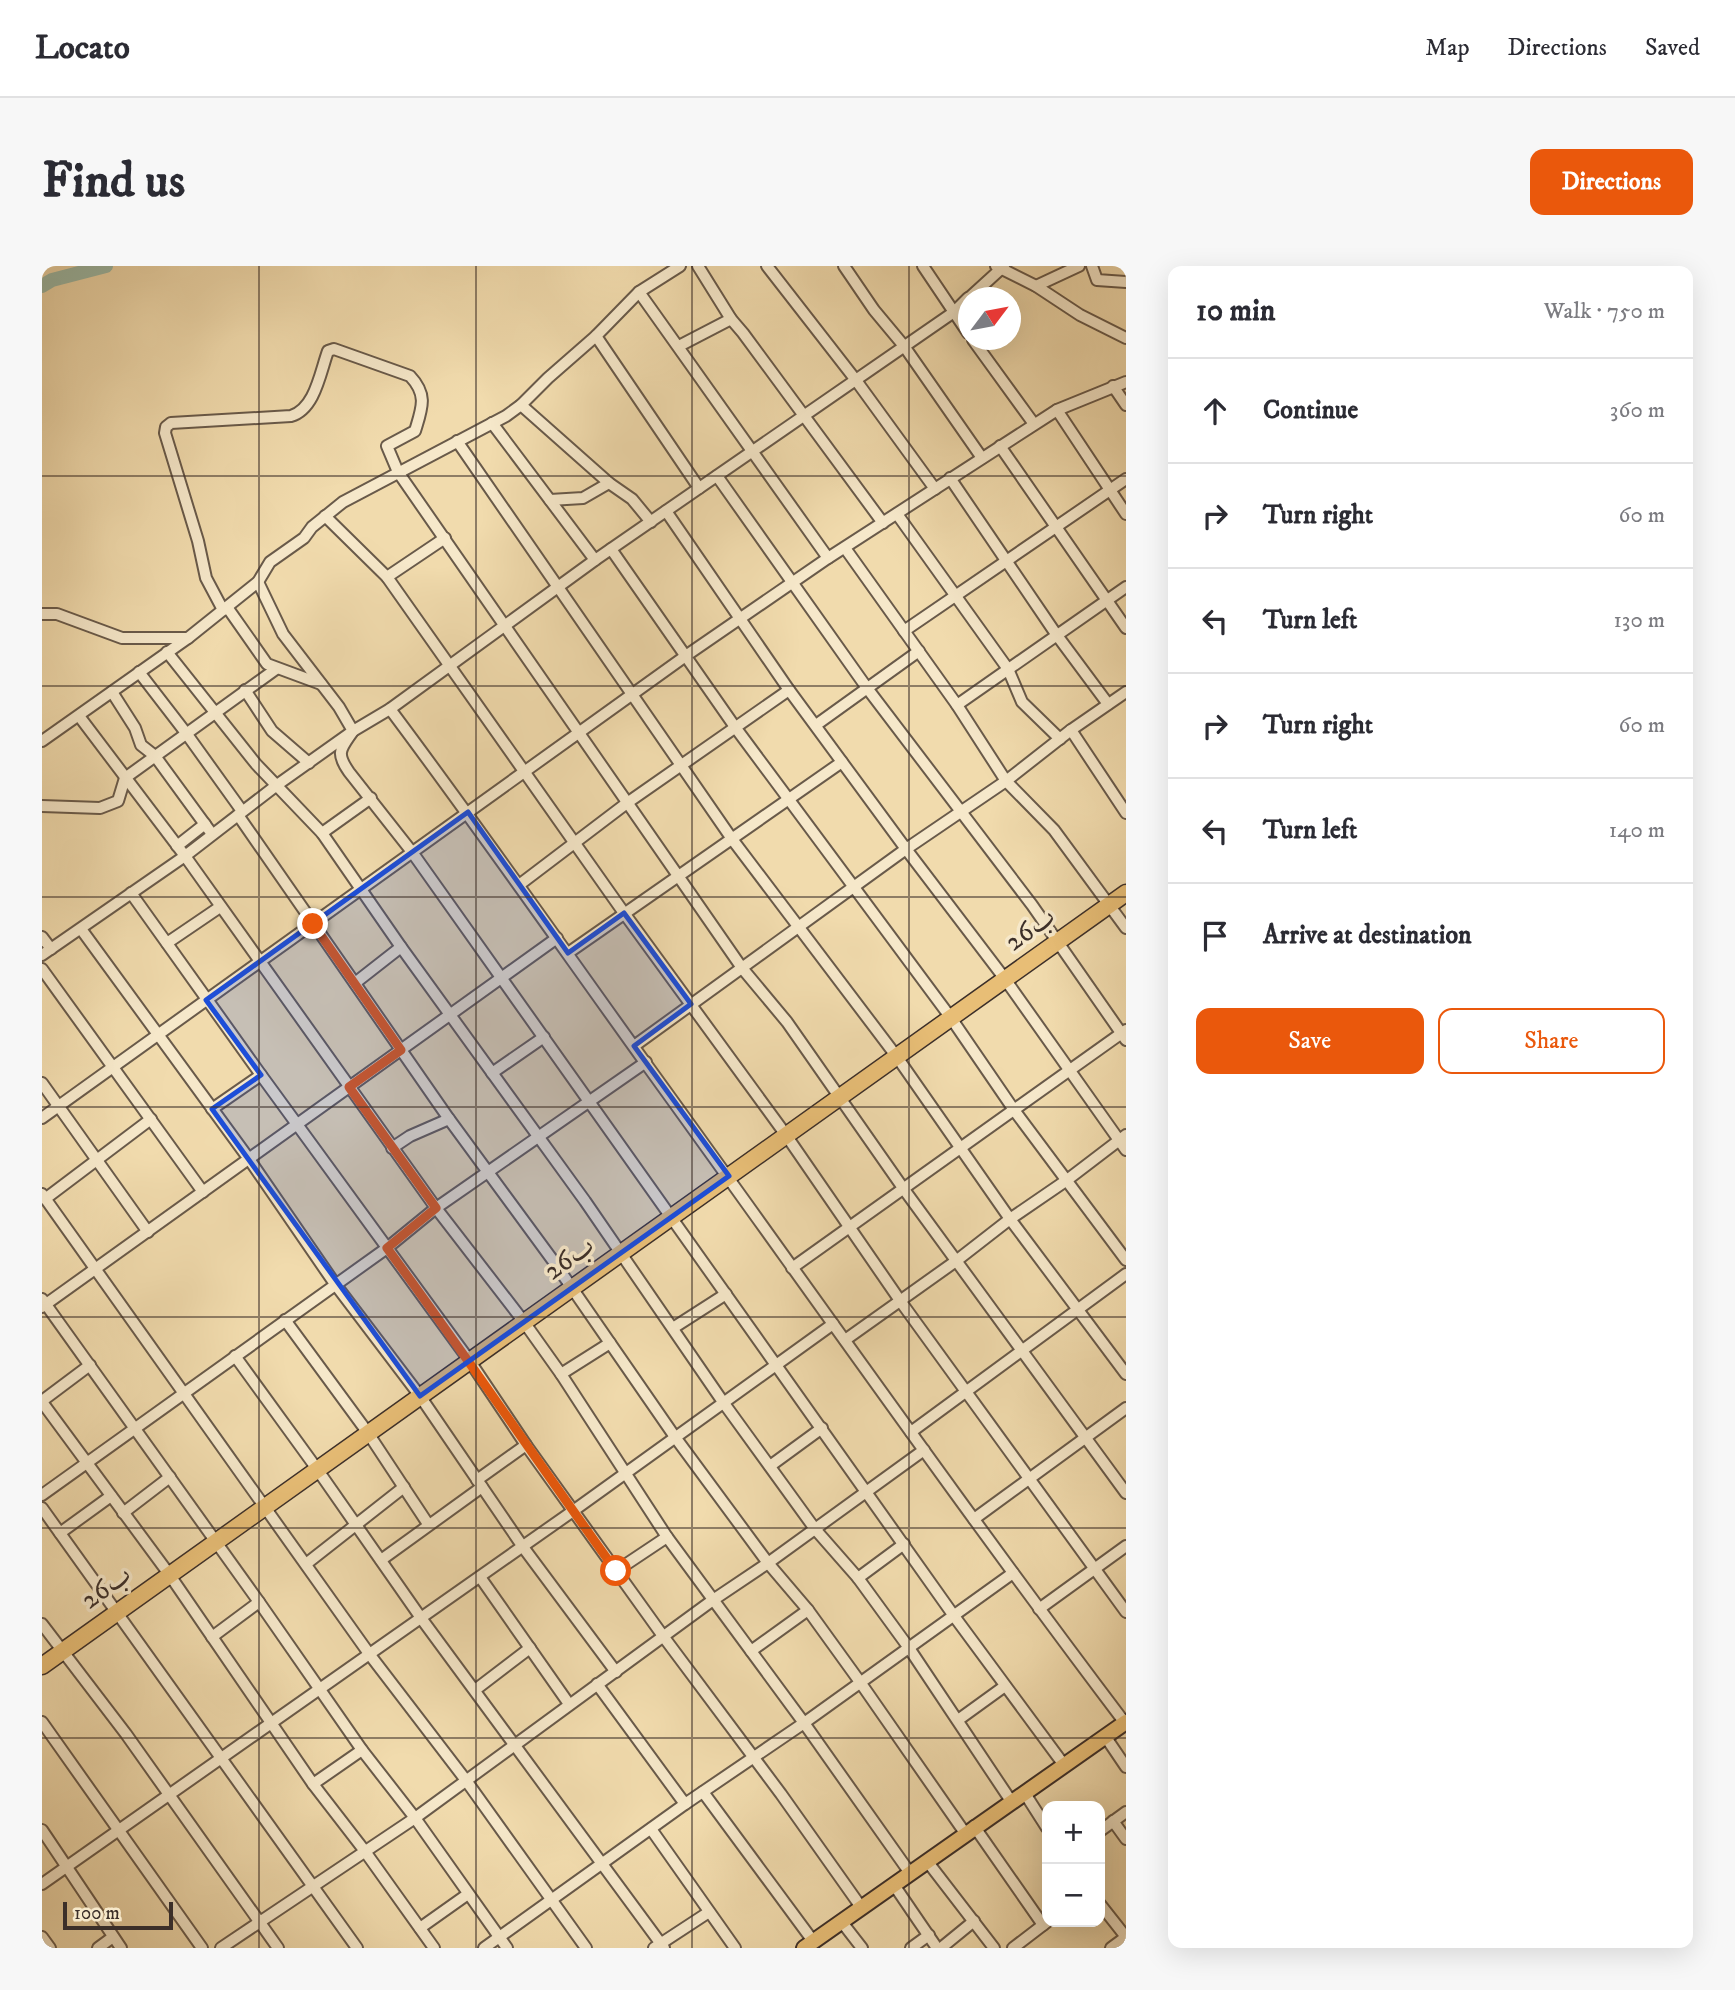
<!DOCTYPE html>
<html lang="en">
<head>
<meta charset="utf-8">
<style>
	body { margin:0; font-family:"IM FELL DW Pica",Amiri,serif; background:#f7f7f7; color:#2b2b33 }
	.controls { position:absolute; right:21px; bottom:21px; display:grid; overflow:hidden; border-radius:14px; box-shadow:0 7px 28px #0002 }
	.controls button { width:63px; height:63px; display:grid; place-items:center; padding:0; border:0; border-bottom:2px solid #e1e1e2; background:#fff; color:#2b2b33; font:35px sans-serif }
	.compass { position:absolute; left:916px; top:21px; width:63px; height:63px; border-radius:50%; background:#fff; box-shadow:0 7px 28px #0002; rotate:58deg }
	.scale { position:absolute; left:21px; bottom:18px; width:110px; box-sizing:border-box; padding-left:7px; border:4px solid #3c2f29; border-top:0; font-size:19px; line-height:24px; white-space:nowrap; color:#3c2f29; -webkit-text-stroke:5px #f6e8ca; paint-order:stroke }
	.stop { position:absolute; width:21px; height:21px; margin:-16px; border:5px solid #ea580c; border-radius:50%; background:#fff }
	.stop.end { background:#ea580c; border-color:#fff; box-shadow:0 2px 7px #0008 }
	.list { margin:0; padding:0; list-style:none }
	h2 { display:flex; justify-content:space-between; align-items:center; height:91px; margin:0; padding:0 28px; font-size:30px }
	h2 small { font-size:23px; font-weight:400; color:#7c7c81 }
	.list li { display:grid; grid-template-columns:46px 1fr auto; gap:21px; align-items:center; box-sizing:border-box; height:105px; padding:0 28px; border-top:2px solid #e1e1e2 }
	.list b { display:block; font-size:26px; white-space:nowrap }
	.list em { font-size:23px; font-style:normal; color:#7c7c81 }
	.actions { display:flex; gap:14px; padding:21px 28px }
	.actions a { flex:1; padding:16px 0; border:2px solid #ea580c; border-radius:14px; text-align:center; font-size:24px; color:#ea580c }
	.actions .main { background:#ea580c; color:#fff }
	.icon { flex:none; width:38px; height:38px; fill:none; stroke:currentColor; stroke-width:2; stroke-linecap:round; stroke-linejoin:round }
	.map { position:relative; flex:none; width:1084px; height:1682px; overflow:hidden; border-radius:14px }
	header { display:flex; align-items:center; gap:42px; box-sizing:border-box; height:98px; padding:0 35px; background:#fff; border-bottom:2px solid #e1e1e2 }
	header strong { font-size:33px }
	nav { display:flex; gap:38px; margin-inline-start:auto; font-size:24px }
	.intro { display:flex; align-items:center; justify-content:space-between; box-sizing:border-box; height:168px; padding:0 42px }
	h1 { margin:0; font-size:49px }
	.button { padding:18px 32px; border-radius:14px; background:#ea580c; color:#fff; font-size:24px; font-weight:700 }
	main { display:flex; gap:42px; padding:0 42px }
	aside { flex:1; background:#fff; border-radius:14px; box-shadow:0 7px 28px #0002 }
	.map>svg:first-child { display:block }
</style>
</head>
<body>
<header>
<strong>Locato</strong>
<nav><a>Map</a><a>Directions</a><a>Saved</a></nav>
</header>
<div class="intro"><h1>Find us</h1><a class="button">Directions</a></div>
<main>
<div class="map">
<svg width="1084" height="1682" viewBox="0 0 1084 1682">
	<rect width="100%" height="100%" fill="#f1dbad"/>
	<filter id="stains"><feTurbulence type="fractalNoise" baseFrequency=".00286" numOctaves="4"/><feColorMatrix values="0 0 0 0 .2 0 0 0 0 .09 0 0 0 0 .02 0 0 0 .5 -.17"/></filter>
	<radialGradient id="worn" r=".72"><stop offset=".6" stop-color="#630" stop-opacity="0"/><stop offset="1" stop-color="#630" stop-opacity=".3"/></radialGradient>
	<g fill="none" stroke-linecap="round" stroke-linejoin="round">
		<path stroke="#9bbba9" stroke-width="14" d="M0,20L10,14L64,0"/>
		<g stroke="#695a4a" stroke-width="14">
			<g id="minor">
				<path d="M656,0L689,53L701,67L841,257"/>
				<path d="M725,0L813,113L893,223"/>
				<path d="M802,0L832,44L862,80L940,192"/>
				<path d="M881,0L926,67"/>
				<path d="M954,0L994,20L1038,49L1084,72"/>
				<path d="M1050,0L1055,14L1084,16"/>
				<path d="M994,20L1037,0"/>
				<path d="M597,26L786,292"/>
				<path d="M927,32L962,0"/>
				<path d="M554,70L657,222"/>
				<path d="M931,74L992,158"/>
				<path d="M637,80L689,53"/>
				<path d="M1071,120L1084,139"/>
				<path d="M479,139L567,217L590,233L609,256"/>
				<path d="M1015,144L1084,248"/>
				<path d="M450,157L553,294"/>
				<path d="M415,175L690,573L855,791L968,953L1084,1108"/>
				<path d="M958,180L1084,362"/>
				<path d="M675,210L825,422L990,639L1084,774"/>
				<path d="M908,212L1014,368L1066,438"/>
				<path d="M508,234L541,232L567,217"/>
				<path d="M624,245L747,424L864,583L963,713L1084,884"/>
				<path d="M855,248L966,403L980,436L1018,473"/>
				<path d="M283,250L345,311L582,647L744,869L859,1036L1084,1346"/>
				<path d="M803,282L915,439L964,515L1012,564L1084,662"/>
				<path d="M569,283L693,461L909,752L972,844L1084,994"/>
				<path d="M345,311L403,272"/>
				<path d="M216,316L241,368L297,441L311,465C299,483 293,486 307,506L370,586L912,1350L1022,1499"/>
				<path d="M185,341L225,398L279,418"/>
				<path d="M181,344L164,312L156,275L123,167L124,161L129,157L249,150C273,143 278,107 286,85L292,83L368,110C386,129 380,142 373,165L345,180L356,206L700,702L745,756L861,922L1084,1227"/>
				<path d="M0,348H15L80,372H146L216,316L228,296L262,272L270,261L301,236L464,150L479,139L506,112L554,70L597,26L638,0"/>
				<path d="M862,365L1084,213"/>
				<path d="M125,386L214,498L280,567L359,681L543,935L681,1136L773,1263L816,1312L867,1382L969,1535"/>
				<path d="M97,406L144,467L200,545"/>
				<path d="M203,424L230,465L267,497"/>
				<path d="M70,426L93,462L99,479L113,490"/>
				<path d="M915,439L1084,321"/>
				<path d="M348,443C435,559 518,678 602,795C762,1016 918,1239 1083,1457"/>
				<path d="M37,450L143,590L394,942L482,1056L519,1108L625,1271L762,1457L868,1607"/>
				<path d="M774,459L877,385"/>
				<path d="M1029,464L1084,547"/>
				<path d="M0,475L146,372"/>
				<path d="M113,490L170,568"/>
				<path d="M0,540L58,542L76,535L83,512L234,403"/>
				<path d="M196,549L407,853L512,996L633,1171L726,1297L766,1344L818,1416L923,1567"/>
				<path d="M280,567L329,532"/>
				<path d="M135,580L163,558"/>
				<path d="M477,619L585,537L747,424"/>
				<path d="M89,627L219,809L427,1094L484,1179L621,1370L739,1528L819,1641"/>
				<path d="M39,663L207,893L293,1018L378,1130L481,1281L574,1406"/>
				<path d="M0,671L9,683"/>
				<path d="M125,677L178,641"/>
				<path d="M526,687L800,496"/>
				<path d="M0,689L143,590L235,519L311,465L348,443L553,294L912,46L926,32"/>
				<path d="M0,703L161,926"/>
				<path d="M313,717L359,681"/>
				<path d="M592,780L864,583L964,515L1029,464L1084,426"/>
				<path d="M450,807L502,771"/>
				<path d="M0,817L106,966"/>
				<path d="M170,843L219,809"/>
				<path d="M0,852L645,389L786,292L1015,144L1084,116"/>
				<path d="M350,882L368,870L407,853"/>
				<path d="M0,928L328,1389L423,1513L544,1682"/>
				<path d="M3,933L109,853"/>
				<path d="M750,1002L1084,764"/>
				<path d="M0,1033L217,1336L320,1484L373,1552L465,1682"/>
				<path d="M0,1041L515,672"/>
				<path d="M243,1054L326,1167L386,1258"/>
				<path d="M631,1062L684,1028"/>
				<path d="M803,1074L914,995L968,953L1025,914L1084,869"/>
				<path d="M193,1090L275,1203L379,1352L622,1682"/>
				<path d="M519,1108L568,1077"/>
				<path d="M0,1135L48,1099"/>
				<path d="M0,1136L127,1308L271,1518L322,1584L392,1682"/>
				<path d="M869,1166L1084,1008"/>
				<path d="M728,1200L780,1162"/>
				<path d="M435,1214L484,1179"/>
				<path d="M0,1229L345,982L394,942L604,796"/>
				<path d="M0,1242L315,1682"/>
				<path d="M81,1247L128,1211"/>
				<path d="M932,1253L1084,1142"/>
				<path d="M18,1267L69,1230"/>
				<path d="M339,1294L440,1221"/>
				<path d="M264,1298L362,1221"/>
				<path d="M574,1305L625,1271"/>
				<path d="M438,1311L527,1438"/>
				<path d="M816,1312L862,1278"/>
				<path d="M997,1343L1084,1280"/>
				<path d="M0,1358L84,1468L236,1682"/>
				<path d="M170,1371L217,1336"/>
				<path d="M709,1385L766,1344"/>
				<path d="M555,1418L643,1538"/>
				<path d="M433,1424L488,1382"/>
				<path d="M916,1454L963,1420"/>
				<path d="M0,1456L160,1682"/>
				<path d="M1063,1470L1084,1501"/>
				<path d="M271,1518L320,1484"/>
				<path d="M661,1526L771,1675"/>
				<path d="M982,1526L1005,1562"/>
				<path d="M1071,1555L1084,1573"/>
				<path d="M932,1560L1001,1659"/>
				<path d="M609,1563L693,1682"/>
				<path d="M0,1564L79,1682"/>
				<path d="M1058,1565L1084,1546"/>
				<path d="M885,1595L952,1682"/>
				<path d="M0,1618L531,1245L791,1058"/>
				<path d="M852,1619L895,1682"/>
				<path d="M1058,1638L1084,1671"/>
				<path d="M799,1655L820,1682"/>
				<path d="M378,1662L426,1628"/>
				<path d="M0,1671L8,1682"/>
				<path d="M56,1682L71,1671"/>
				<path d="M179,1682L373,1552L671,1334L726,1297L882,1184"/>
				<path d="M442,1682L643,1538L762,1457L971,1307"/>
				<path d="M612,1682L667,1646"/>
				<path d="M869,1682L887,1669"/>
				<path d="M899,1682L932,1655"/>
				<path d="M971,1682L1005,1656"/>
				<path d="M1069,1682L1084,1671"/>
			</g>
		</g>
		<g stroke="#3c2f29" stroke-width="18">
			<path id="major" d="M762,1682L1084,1456"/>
		</g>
		<g stroke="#3c2f29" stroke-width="19">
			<path id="highway" d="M0,1400L1084,627"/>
		</g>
		<use href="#minor" stroke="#f6e8ca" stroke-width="10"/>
		<use href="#major" stroke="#e8be76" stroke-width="14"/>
		<use href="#highway" stroke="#e8be76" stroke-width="16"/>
	</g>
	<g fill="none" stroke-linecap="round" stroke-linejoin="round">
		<path stroke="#ea580c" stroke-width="9" d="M271,658L359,784L307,821L394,942L345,982C423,1088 497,1198 574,1305"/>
	</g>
	<path fill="#1d4ed8" fill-opacity="0.2" stroke="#1d4ed8" stroke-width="5" stroke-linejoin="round" d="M426,546L526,687L582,647L649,738L592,780L687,910L378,1130L170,843L219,809L164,734Z"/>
	<path fill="none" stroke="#3c2f29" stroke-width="2" stroke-opacity="0.55" d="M217,0V1682M434,0V1682M650,0V1682M867,0V1682M0,210H1084M0,420H1084M0,631H1084M0,841H1084M0,1051H1084M0,1262H1084M0,1472H1084"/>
	<g text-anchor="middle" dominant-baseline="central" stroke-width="7" stroke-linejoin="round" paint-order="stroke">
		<g font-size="28" fill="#3c2f29" stroke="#f6e8ca">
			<text transform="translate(988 663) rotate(-36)">26ب</text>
			<text transform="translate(527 992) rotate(-36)">26ب</text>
			<text transform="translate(64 1321) rotate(-36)">26ب</text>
		</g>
	</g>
	<rect width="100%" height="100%" filter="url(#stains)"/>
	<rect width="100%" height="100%" fill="url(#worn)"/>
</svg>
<div class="controls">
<button>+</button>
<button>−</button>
</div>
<svg class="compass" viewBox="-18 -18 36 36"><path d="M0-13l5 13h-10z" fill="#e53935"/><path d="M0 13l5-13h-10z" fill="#7c7c81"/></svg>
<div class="scale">100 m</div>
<div class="stop" style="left:574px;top:1305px"></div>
<div class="stop end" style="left:271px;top:658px"></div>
</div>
<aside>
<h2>10 min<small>Walk · 750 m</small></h2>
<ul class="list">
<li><svg class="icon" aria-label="ahead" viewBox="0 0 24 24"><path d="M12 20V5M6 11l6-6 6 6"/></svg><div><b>Continue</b></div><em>360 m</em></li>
<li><svg class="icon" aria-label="right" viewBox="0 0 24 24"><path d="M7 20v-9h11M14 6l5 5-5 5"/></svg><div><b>Turn right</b></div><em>60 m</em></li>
<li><svg class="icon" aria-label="left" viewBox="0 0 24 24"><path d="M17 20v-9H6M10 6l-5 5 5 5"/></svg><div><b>Turn left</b></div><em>130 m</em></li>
<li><svg class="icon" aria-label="right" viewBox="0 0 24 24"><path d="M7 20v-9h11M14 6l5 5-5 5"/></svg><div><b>Turn right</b></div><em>60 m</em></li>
<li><svg class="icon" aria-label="left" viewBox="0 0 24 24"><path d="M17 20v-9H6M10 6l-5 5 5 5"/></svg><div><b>Turn left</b></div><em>140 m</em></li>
<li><svg class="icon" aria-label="arrive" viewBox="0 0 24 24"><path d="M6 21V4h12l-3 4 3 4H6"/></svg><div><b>Arrive at destination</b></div></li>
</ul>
<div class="actions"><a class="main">Save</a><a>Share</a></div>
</aside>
</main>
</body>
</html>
